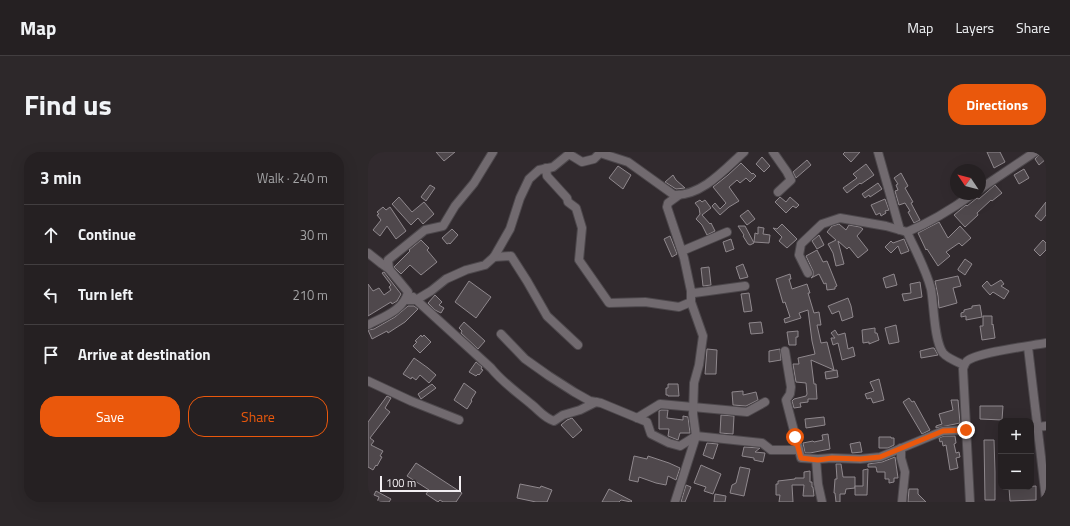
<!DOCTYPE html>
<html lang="en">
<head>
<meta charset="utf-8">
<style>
	body { margin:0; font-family:"Titillium Web",sans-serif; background:#2d282a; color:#f1f3f6 }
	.controls { position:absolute; right:12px; bottom:12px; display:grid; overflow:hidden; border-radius:8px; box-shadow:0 4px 16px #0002 }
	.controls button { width:36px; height:36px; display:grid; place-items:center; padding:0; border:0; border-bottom:1px solid #423e40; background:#252022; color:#f1f3f6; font:20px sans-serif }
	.compass { position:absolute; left:582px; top:12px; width:36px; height:36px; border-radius:50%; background:#252022; box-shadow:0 4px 16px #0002; rotate:305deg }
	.scale { position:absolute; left:12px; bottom:10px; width:81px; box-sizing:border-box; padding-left:4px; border:2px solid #f3eff2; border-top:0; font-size:11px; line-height:14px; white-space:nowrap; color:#f3eff2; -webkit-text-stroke:3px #312a2e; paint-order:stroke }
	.stop { position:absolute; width:12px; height:12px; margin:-9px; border:3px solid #ea580c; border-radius:50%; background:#fff }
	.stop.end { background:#ea580c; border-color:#fff; box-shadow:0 1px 4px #0008 }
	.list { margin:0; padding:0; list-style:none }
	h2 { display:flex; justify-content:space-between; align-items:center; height:52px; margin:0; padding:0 16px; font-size:17px }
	h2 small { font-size:13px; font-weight:400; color:#a3a3a5 }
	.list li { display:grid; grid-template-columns:26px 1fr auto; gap:12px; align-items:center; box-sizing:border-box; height:60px; padding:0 16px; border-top:1px solid #423e40 }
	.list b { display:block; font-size:15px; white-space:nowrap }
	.list em { font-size:13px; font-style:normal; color:#a3a3a5 }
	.actions { display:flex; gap:8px; padding:12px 16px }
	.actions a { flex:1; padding:9px 0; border:1px solid #ea580c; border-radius:16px; text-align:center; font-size:14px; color:#ea580c }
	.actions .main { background:#ea580c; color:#fff }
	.icon { flex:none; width:22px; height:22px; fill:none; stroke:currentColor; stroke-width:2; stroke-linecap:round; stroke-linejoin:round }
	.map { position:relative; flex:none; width:678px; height:350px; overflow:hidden; border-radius:16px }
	header { display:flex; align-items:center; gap:24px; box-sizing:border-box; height:56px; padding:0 20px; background:#252022; border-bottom:1px solid #423e40 }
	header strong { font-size:19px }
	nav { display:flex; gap:22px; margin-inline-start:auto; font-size:14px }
	.intro { display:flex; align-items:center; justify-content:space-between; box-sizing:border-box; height:96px; padding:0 24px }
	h1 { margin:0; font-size:28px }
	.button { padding:10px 18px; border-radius:16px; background:#ea580c; color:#fff; font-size:14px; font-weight:700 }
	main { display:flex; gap:24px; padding:0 24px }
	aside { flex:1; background:#252022; border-radius:16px; box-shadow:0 4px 16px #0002 }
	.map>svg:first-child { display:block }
</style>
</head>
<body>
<header>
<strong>Map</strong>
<nav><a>Map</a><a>Layers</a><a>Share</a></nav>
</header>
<div class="intro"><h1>Find us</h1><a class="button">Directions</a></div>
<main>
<aside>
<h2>3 min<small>Walk · 240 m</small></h2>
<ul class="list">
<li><svg class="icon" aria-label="ahead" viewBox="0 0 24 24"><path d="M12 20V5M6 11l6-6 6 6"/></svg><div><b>Continue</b></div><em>30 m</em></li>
<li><svg class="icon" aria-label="left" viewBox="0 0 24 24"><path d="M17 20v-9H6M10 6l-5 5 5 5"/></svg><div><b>Turn left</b></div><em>210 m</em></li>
<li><svg class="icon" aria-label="arrive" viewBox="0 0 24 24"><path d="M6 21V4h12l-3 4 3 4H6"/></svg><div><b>Arrive at destination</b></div></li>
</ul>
<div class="actions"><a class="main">Save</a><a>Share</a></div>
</aside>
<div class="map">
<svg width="678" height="350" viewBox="0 0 678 350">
	<rect width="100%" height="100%" fill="#312a2e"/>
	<g fill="#4f484c" stroke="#8f888d">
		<path d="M68,0H87L76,9Z"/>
		<path d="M477,0H492L483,10L475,2Z"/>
		<path d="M619,0H632L637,10L626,16Z"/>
		<path d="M674,0L678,1V7L671,13L667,7Z"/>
		<path d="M394,5L402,14L396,20L388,12Z"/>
		<path d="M439,8L443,13L428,26L425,20Z"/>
		<path d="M373,11L384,22L385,21L388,24L382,30L378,26L372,31L369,28L361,35L371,49L361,55L352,63L344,54L347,51L352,57L358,51L345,35L360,23Z"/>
		<path d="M498,12L506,23L493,32L492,31L479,41L475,36L489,26L485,22Z"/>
		<path d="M250,14L263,23L255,37L241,26Z"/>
		<path d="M656,17L661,26L651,32L646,23Z"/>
		<path d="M533,21L540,34L537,36L545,50L543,51L552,68L546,71L540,60L542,59L537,51L531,53L527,39L530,38L528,33L530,32L526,26Z"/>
		<path d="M305,23L308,28L317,36L308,37L297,30Z"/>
		<path d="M510,31L514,37L502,45L501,43L497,46L494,42Z"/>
		<path d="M62,33L67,36L58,49L53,45Z"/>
		<path d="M627,33L634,41L624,49L623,48L609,61L610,63L597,75L586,63L598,53L599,54L609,46L611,47Z"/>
		<path d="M31,45L44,60L56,50L66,62L55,72L50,66L43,73L24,52Z"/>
		<path d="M412,45L418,50L422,45L431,53L428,56L425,54L418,61L407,50Z"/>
		<path d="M517,47L521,58L517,59L518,61L513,64L512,61L508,63L503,53Z"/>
		<path d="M332,48L334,50L337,48L343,56L334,63L342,72L343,71L347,79L339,83L334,73L328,67L332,62L331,56L327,51Z"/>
		<path d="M678,50V63L673,69L667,64Z"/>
		<path d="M15,55L18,58L22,55L38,79L28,87L19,74L12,84L5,78L13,68L9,63L11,62L9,60Z"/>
		<path d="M380,58L387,67L379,73L372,64Z"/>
		<path d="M571,70L580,86L592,74L603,86L594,94L591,91L578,100L582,104L570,114L559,97L558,98L550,81Z"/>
		<path d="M414,72L429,87L419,96L411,89L414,85L405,76L409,77Z"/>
		<path d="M471,72L478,78L481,73L492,75L495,77L489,84L500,98L490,106L481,95L479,97L470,89L476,112L468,114L465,101L460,92L468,88L459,80L464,74Z"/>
		<path d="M370,74H377L386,91L382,93L380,92L375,84L376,83Z"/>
		<path d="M390,75L396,76L395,82L402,83L401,91L386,90L387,81L390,82Z"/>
		<path d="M84,77L90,83L82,92L81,91L79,92L74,86Z"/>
		<path d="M451,83L456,93L449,97L444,89Z"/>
		<path d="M302,84L309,102L304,105L296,87Z"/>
		<path d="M363,87L366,97L358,100L355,90Z"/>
		<path d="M536,87L541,99L533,102L530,94L523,101L517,95L523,89L525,91Z"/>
		<path d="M53,88L61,96L59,98L69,110L53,123L42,113L33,122L26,115L42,99L41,98Z"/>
		<path d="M675,88L678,91V98L672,104L666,98Z"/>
		<path d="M449,98L455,110L459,109L469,134L467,135V137L459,138L458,131L456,132L451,122L443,126L445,124V119L438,104Z"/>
		<path d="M597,107L604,112L597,123L590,118V117Z"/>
		<path d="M375,112L380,125L372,127L368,115Z"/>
		<path d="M341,115L343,133L335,134L333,116Z"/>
		<path d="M16,120L33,142L29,149L24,152L23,150L0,164V132L5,139L11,136L16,143L23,138L21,135L23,133L14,121Z"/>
		<path d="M422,122L423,127H421L424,137L439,132L442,141H440L446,161L451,160L453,173H449L453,191L459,190L466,218L443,208L446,232H448L449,247H440V250L432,251L433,255L426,256L424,249L426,247L438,244L439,242L438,231L428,230L425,212H431L430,206L447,202L444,189L440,158L431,161L433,166L417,171L416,167L422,165L417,150L415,151L408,127Z"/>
		<path d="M526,122L529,133L518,136L515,126Z"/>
		<path d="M590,124L593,134L585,136L589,151L571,156L570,144L567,129Z"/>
		<path d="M633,128L636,132L633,134L641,139L636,147L625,140L622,143L614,134L619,129L623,134Z"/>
		<path d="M101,129L123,145L108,166L87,150Z"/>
		<path d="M552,130L554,145L536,149L534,142L543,141L542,132Z"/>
		<path d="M381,141L384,159L376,160L373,142Z"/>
		<path d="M67,143L74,150L71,153L76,156L73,161L67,158L60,151Z"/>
		<path d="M480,146L483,154L485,165L474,169L471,159L464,162L460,154Z"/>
		<path d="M612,153L614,165L598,168V164L593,165V161L596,160V158L604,156V154Z"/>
		<path d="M40,154H46L50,157L37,170L20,181L19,179L4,187L0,178L6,177L27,165Z"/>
		<path d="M615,164H624V173L625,172L627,186L614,188L612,174H615Z"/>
		<path d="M96,170L117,189L110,197L93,181L94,179L91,176Z"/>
		<path d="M393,170L395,181L383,182L381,171Z"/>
		<path d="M528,173L531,190L521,192L517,176Z"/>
		<path d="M507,176V181H509L511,188L501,192V190L495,191L494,178Z"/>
		<path d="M467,178L470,183L477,181L480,197L485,195L487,204L474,208L470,191L465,193L463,186H467L463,181Z"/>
		<path d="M430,179V185H428V193H421L419,180Z"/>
		<path d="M53,183L54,185L56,183L63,190L52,201L45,194L49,190L47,189Z"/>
		<path d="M564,196H566L570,203L553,206L552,199Z"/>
		<path d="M339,197L349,198L348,222H337Z"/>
		<path d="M412,197L413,208L401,210V199Z"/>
		<path d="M46,206L60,216L68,223L61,231L52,223L48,228L44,225L43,227L35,222Z"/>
		<path d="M108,210L114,215L113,217L115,218L111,223L110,222L108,224L101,220Z"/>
		<path d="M469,218L470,225L458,227L457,220Z"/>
		<path d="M511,227L516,248L505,251L503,246L499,247L497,242L506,239L502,230Z"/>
		<path d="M96,231L108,240L103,248L104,249L99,257L86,248Z"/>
		<path d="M64,232L68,236L53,247L50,242Z"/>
		<path d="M300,232H310L311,244H300V243H298V236H300Z"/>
		<path d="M375,239V243L388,240L390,248L378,254L365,253L364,240Z"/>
		<path d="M19,244L23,246L17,256L22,260L2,286L6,289L3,293L15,299L12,304L14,305L9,314L8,313L5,318L0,315V270Z"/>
		<path d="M541,246L544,250L546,249L562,278L554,282L535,250Z"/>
		<path d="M583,248H590L592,271L568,276V274L574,272L571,262L585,258Z"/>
		<path d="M612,254H635L634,268L612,267Z"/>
		<path d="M293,258H300L299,266L315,268V264L320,265L322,281H312L310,288L300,284L301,277H291V259Z"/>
		<path d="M353,263L366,264L365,282L352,281Z"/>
		<path d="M456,265L457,273L438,276L437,267Z"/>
		<path d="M204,266L214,278L205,286L193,273L199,268Z"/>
		<path d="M460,282L462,297L442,301H437L435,291L445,289L446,290L455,288L454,283Z"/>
		<path d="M576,284H587L588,291L586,292L588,301L591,300L592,305L588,306L590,316L582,318L578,293L575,294L574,289L572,290L571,286Z"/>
		<path d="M511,285H523V286H526V293L520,296H511Z"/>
		<path d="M616,288H626L627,320V348H617Z"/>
		<path d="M492,290L494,300L484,301L482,292Z"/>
		<path d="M339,291L350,292L345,307L335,303Z"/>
		<path d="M376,295L392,296L387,300L397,301L395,310L386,308V306L374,304Z"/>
		<path d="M266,304L279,307L280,304L301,311L312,316L308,328L300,324L298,333L288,331L271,325L270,330L261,328Z"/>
		<path d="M527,305L530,326H526V330L521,331V327H517V320H509L508,315H500V312L514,310Z"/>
		<path d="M48,311L94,341L88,350H75L72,348L70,350L58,342L61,338L39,324Z"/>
		<path d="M468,312H473L475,325H487V336L478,337L477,342H472V350H468L467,341H466L467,327H469Z"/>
		<path d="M333,313L353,322L345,342L336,339L338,335L326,331Z"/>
		<path d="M372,315L382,317L376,344L362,341L364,333L368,331Z"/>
		<path d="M500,317L499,343H487V334H495V318Z"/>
		<path d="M442,319V330H444V335H445L446,344H435L436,333H424L425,350H411L412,343H408V332H410V329L427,327V326H436V320Z"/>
		<path d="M152,332L172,336L173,334L184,338L179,350H168L149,346Z"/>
		<path d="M318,333L323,335L317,350H313Z"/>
		<path d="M668,334V348L642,349L641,336Z"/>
		<path d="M241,337L264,349L263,350L253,348L251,350H234Z"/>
		<path d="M541,337H550V342L558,350H540Z"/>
		<path d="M8,339L23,347L21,350H9L11,345L6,343Z"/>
		<path d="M347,342L358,344L357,350H346Z"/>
	</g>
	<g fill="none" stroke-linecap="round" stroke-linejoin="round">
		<g stroke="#4d484c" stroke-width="10">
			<g id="minor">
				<path d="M405,0L419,20L423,28L410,40"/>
				<path d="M510,0L532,78"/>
				<path d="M178,16L179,24L199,46L200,50L208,56L214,76L211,108L241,151L277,150L311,155L323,150"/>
				<path d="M612,37L667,0"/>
				<path d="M311,43L300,51L299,55L316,106L323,139L326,141L377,134"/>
				<path d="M539,80C547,98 558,117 563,137C566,153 566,189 575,201C579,206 589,210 596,213"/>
				<path d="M314,99L359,80"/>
				<path d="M0,101L14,112L21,117"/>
				<path d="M126,105L143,104L159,129L179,164L210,193"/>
				<path d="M440,121L431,103L433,92L454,72L472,66L518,74L539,80C563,70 584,57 605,42"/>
				<path d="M45,145L123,216C135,231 149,240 163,252C172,259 175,265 186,269L195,263L212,258L228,250"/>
				<path d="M38,148H48L63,139L78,127L98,118L117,113L126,105L142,77L152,46L161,27L171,18L185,15L201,2L214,10L226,7L232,1L260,10L306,43C334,44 357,17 376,0"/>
				<path d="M0,173C15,165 36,158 40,140L21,117L20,108L57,78L75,74L87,54L106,31L125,0"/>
				<path d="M133,182L157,207L181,224L206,240L222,249L233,251L279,270L283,282L301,291L312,294L328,284L394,291L403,298H431"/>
				<path d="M660,195L678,347"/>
				<path d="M417,199L423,235L422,242L418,248L433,306L450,307L464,306L492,307L512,305L575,279L598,278"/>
				<path d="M0,229L43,249L91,268"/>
				<path d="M269,266L292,252L379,260L397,250"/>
				<path d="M669,275L678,274"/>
				<path d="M533,296V306L537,320L534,350"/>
				<path d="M448,307L450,332L454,350"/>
				<path d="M0,350H1"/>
				<path d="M307,350L328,284L325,262L326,231L331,213L335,184L323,150V139"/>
				<path d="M602,350L595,217C596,214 597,211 599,209C610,200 662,194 678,191"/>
			</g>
		</g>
		<use href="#minor" stroke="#716a6f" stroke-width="8"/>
	</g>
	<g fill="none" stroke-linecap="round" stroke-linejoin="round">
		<path stroke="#ea580c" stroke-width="5" d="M427,285L433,306L450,308L464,306L492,307L512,305L575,279L598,278"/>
	</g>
</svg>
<div class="controls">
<button>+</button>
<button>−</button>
</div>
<svg class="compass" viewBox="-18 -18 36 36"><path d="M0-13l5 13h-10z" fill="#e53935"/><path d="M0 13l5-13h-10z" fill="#a3a3a5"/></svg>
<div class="scale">100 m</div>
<div class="stop" style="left:427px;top:285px"></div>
<div class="stop end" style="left:598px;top:278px"></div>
</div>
</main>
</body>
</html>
